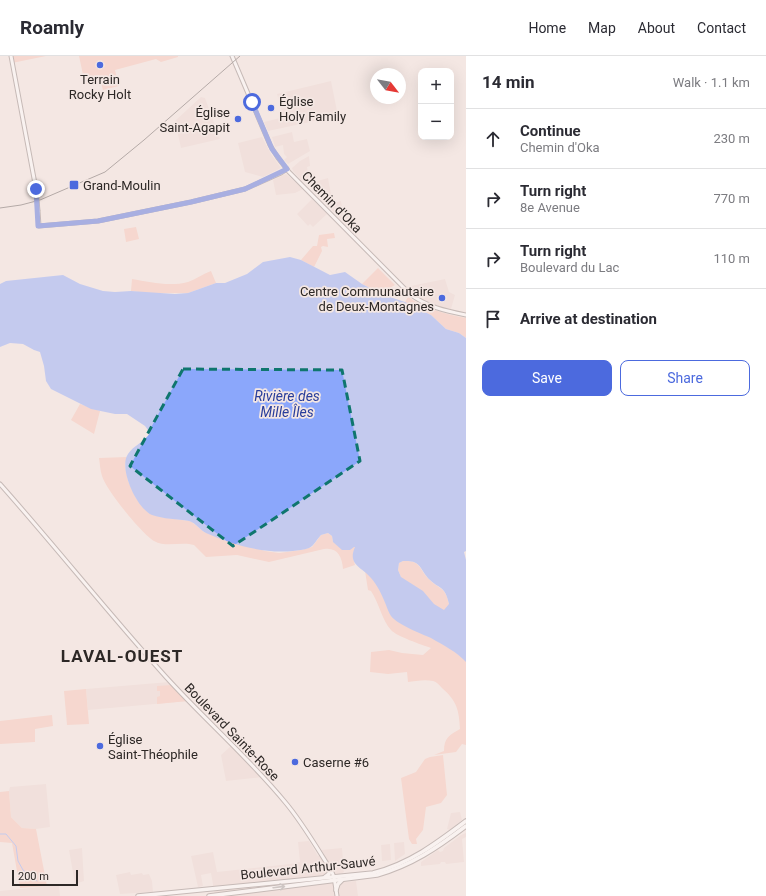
<!DOCTYPE html>
<html lang="en">
<head>
<meta charset="utf-8">
<style>
	body { margin:0; font-family:Roboto,sans-serif; background:#f2f2f3; color:#2b2b33 }
	.controls { position:absolute; right:12px; top:12px; display:grid; overflow:hidden; border-radius:8px; box-shadow:0 4px 16px #0002 }
	.controls button { width:36px; height:36px; display:grid; place-items:center; padding:0; border:0; border-bottom:1px solid #e1e1e2; background:#fff; color:#2b2b33; font:20px sans-serif }
	.compass { position:absolute; left:370px; top:12px; width:36px; height:36px; border-radius:50%; background:#fff; box-shadow:0 4px 16px #0002; rotate:121deg }
	.scale { position:absolute; left:12px; bottom:10px; width:66px; box-sizing:border-box; padding-left:4px; border:2px solid #2d2826; border-top:0; font-size:11px; line-height:14px; white-space:nowrap; color:#2d2826; -webkit-text-stroke:3px #f4e7e3; paint-order:stroke }
	.stop { position:absolute; width:12px; height:12px; margin:-9px; border:3px solid #4c6ade; border-radius:50%; background:#fff }
	.stop.end { background:#4c6ade; border-color:#fff; box-shadow:0 1px 4px #0008 }
	.list { margin:0; padding:0; list-style:none }
	h2 { display:flex; justify-content:space-between; align-items:center; height:52px; margin:0; padding:0 16px; font-size:17px }
	h2 small { font-size:13px; font-weight:400; color:#7c7c81 }
	.list li { display:grid; grid-template-columns:26px 1fr auto; gap:12px; align-items:center; box-sizing:border-box; height:60px; padding:0 16px; border-top:1px solid #e1e1e2 }
	.list b { display:block; font-size:15px; white-space:nowrap }
	.list p { margin:0; font-size:13px; white-space:nowrap; color:#7c7c81 }
	.list em { font-size:13px; font-style:normal; color:#7c7c81 }
	.actions { display:flex; gap:8px; padding:12px 16px }
	.actions a { flex:1; padding:9px 0; border:1px solid #4c6ade; border-radius:8px; text-align:center; font-size:14px; color:#4c6ade }
	.actions .main { background:#4c6ade; color:#fff }
	.icon { flex:none; width:22px; height:22px; fill:none; stroke:currentColor; stroke-width:2; stroke-linecap:round; stroke-linejoin:round }
	.map { position:relative; flex:none; width:466px; height:840px; overflow:hidden }
	header { display:flex; align-items:center; gap:24px; box-sizing:border-box; height:56px; padding:0 20px; background:#fff; border-bottom:1px solid #e1e1e2 }
	header strong { font-size:19px }
	nav { display:flex; gap:22px; margin-inline-start:auto; font-size:14px }
	main { display:flex }
	aside { flex:1; background:#fff }
	.map>svg:first-child { display:block }
</style>
</head>
<body>
<header>
<strong>Roamly</strong>
<nav><a>Home</a><a>Map</a><a>About</a><a>Contact</a></nav>
</header>
<main>
<div class="map">
<svg width="466" height="840" viewBox="0 0 466 840">
	<rect width="100%" height="100%" fill="#f4e7e3"/>
	<g fill="#edd8d2">
		<path d="M331,25L338,60L268,75L264,66L284,61L277,38Z"/>
		<path d="M201,41L205,42L220,83L181,92L175,65Z"/>
		<path d="M292,76L294,86L307,83L310,95L288,108L284,104L287,101L284,98L283,89L275,91L272,81Z"/>
		<path d="M262,81L271,98L281,112L263,121L245,116L238,87Z"/>
		<path d="M309,100L310,110L307,111L309,122L302,125L293,115L292,112L300,105Z"/>
		<path d="M286,118L303,133L295,137L276,139L273,124Z"/>
		<path d="M328,122L332,144L323,146L307,128Z"/>
		<path d="M312,143L327,158L313,171L310,168L308,170L297,158Z"/>
		<path d="M341,145L343,157L349,156L352,168L346,169L327,149Z"/>
		<path d="M445,223L449,236L455,239L451,253L440,251L425,245L413,237L406,231Z"/>
		<path d="M169,626L188,645L88,654L86,633Z"/>
		<path d="M232,689L263,721L226,725L221,699Z"/>
		<path d="M46,728L50,771L36,773L22,772L11,761L9,735L10,731Z"/>
		<path d="M460,756L462,764L450,774L447,773L451,757Z"/>
		<path d="M466,777V781L462,783L464,806L446,808L445,806H441L440,808L421,810V806L438,794L440,796L443,795L444,792L461,779Z"/>
		<path d="M309,785L318,800L324,798L321,794L342,792L344,816L340,818L344,826L356,825L358,840H215L211,817L201,819L203,830L198,831L191,800L213,796L217,816L290,808L300,806L298,786Z"/>
		<path d="M404,786L405,798L395,805L394,787Z"/>
		<path d="M390,788L391,804L382,805L381,789Z"/>
		<path d="M82,792L84,825L75,828L69,794Z"/>
		<path d="M130,816L131,819L142,817L143,819L149,818L152,825L153,836L120,838L116,819Z"/>
		<path d="M59,829L60,840H0V835Z"/>
	</g>
	<g fill="#f8c4b5">
		<path d="M11,0H46L12,7Z"/>
		<path d="M79,0H178V1L161,6L156,3L115,14L119,30L103,34L100,24L85,28Z"/>
		<path d="M136,171L139,183L126,186L124,173Z"/>
		<path d="M334,177L335,182L327,183L328,191L323,190L321,191L322,195L314,211L301,204L313,190H317L319,179Z"/>
		<path d="M378,212L395,229C378,239 379,236 362,228Z"/>
		<path d="M211,215L216,227L188,237H147L131,235L132,223C150,226 169,231 188,226C196,223 203,218 211,215Z"/>
		<path d="M408,241C426,253 445,258 466,262V282L459,277L446,273L431,259L405,246Z"/>
		<path d="M80,348L100,355L94,378L71,364Z"/>
		<path d="M127,401L125,409L128,425L136,442L161,461L189,465L192,466L204,476L265,495L279,497L301,494L312,491L321,479L328,477L332,480L333,486L356,491C352,498 353,502 355,509L343,513C342,500 337,491 324,493L269,506L237,499L206,501L194,489C181,485 167,492 154,485C142,478 106,434 102,420C100,414 100,408 99,402Z"/>
		<path d="M403,505C422,504 418,513 430,524C441,535 445,530 449,548L466,559V689L462,688L456,696L434,699L444,695C444,682 449,679 460,673C459,654 457,645 442,632C439,629 437,626 433,625C425,623 415,625 408,626L407,616L388,618L370,616L371,596L389,594L402,597L423,599L431,592C422,589 396,580 391,574C382,564 379,547 371,535L368,534L365,515L401,521L398,514L399,507Z"/>
		<path d="M172,629L188,645L157,648V641L160,640V635H157V630Z"/>
		<path d="M86,633L89,668L67,669L64,635Z"/>
		<path d="M52,659L53,670L35,673V686L0,688V665Z"/>
		<path d="M443,699L447,739L441,747L426,751L423,774L416,783L417,788H412L409,783L401,722L416,716L425,703L430,701Z"/>
		<path d="M9,735L11,761L22,772L36,773L47,830L20,832L12,787L0,786V736Z"/>
	</g>
	<path fill="#8ba7fb" fill-rule="evenodd" d="M290,201L301,204L330,219L345,216L362,228L376,235L383,236L390,241L405,246L431,259L446,273L459,277L466,282V495L464,496L466,504V606C457,596 443,589 431,582C420,577 398,569 391,560C389,557 387,552 386,549C382,539 378,530 371,522C362,511 347,509 355,491H354L350,494H342L333,486L332,480L328,477L321,479C317,483 314,490 309,492C304,494 298,494 293,495C264,498 233,489 206,477C200,474 196,467 189,465C177,463 163,463 152,459C137,453 118,412 128,398C133,390 144,386 150,377L145,370L127,358H115L91,353L51,333L46,325L44,310L40,296L34,294L23,288L10,287L0,291V228L6,225L63,219L80,228L103,235L115,236L131,235L175,238L188,237L216,227H225L247,218L263,206ZM403,505C422,504 419,513 430,524C441,534 445,530 449,548L444,554L434,548L423,535L401,521L398,514L399,507Z"/>
	<g fill="none" stroke-linecap="round" stroke-linejoin="round">
		<path stroke="#8ba7fb" stroke-width="1" d="M0,778H6L16,790L18,805L23,814L37,825"/>
		<g stroke="#8f8380" stroke-width="5">
			<g id="secondary">
				<path d="M11,0L36,133"/>
				<path d="M232,0L270,89L278,102L289,116L410,238C427,251 446,255 466,259"/>
				<path d="M38,155L39,170L98,165L191,146L245,133L281,117L287,113"/>
				<path d="M0,428C56,491 109,558 166,621C205,664 249,702 285,746C302,766 317,792 331,814L334,821L337,840"/>
			</g>
		</g>
		<g stroke="#8f8380" stroke-width="5.5">
			<g id="primary">
				<path d="M325,821L329,818L330,812"/>
				<path d="M336,834L338,828L342,824"/>
				<path d="M138,840L373,817C409,808 437,787 466,765"/>
				<path d="M209,840L377,819C412,809 437,792 466,770"/>
			</g>
		</g>
		<use href="#secondary" stroke="#fff" stroke-width="3"/>
		<use href="#primary" stroke="#fff" stroke-width="3.5"/>
		<path stroke="#675f5d" stroke-width="1" d="M0,152L21,149L40,144L105,116L144,84L240,0"/>
		<g stroke="#8f8380" stroke-width="5" stroke-linecap="butt">
			<path id="secondary-bridge" d="M36,133L38,155"/>
		</g>
		<use href="#secondary-bridge" stroke="#fff" stroke-width="3"/>
	</g>
	<defs><path id="oneway-shaft" d="M-6 0H5M1.5-3L5.5 0L1.5 3" fill="none" stroke-width="1.6" stroke-linecap="round" stroke-linejoin="round"/></defs>
	<use stroke="#a09e9d" href="#oneway-shaft" transform="translate(279 831) rotate(-7)"/>
	<g fill="none" stroke-linecap="round" stroke-linejoin="round">
		<path stroke="#4c6ade" stroke-width="5" d="M36,133L38,170L98,165L191,146L245,133L287,113L272,93L252,46"/>
	</g>
	<path d="M0 0H466V840H0ZM183,313L342,314L360,405L233,490L130,410Z" fill="#f4e7e3" fill-opacity=".55" fill-rule="evenodd"/>
	<path fill="none" stroke="#0f766e" stroke-width="3" stroke-dasharray="8 5" stroke-linejoin="round" d="M183,313L342,314L360,405L233,490L130,410Z"/>
	<g fill="#4c6ade" stroke="#f4e7e3" stroke-width="1.5">
		<circle cx="100" cy="9" r="4"/>
		<circle cx="271" cy="52" r="4"/>
		<circle cx="238" cy="63" r="4"/>
		<rect x="69" y="124" width="10" height="10" rx="2"/>
		<circle cx="442" cy="242" r="4"/>
		<circle cx="100" cy="690" r="4"/>
		<circle cx="295" cy="706" r="4"/>
	</g>
	<g text-anchor="middle" dominant-baseline="central" stroke-width="3.5" stroke-linejoin="round" paint-order="stroke">
		<g font-size="13" fill="#2d2826" stroke="#f4e7e3" text-anchor="start">
			<text x="100" y="23" text-anchor="middle">Terrain<tspan x="100" dy="15">Rocky Holt</tspan></text>
			<text x="279" y="45">Église<tspan x="279" dy="15">Holy Family</tspan></text>
			<text x="230" y="56" text-anchor="end">Église<tspan x="230" dy="15">Saint-Agapit</tspan></text>
			<text x="83" y="129">Grand-Moulin</text>
			<text x="434" y="235" text-anchor="end">Centre Communautaire<tspan x="434" dy="15">de Deux-Montagnes</tspan></text>
			<text x="108" y="683">Église<tspan x="108" dy="15">Saint-Théophile</tspan></text>
			<text x="303" y="706">Caserne #6</text>
		</g>
		<g font-size="13" fill="#2d2826" stroke="#f4e7e3">
			<text transform="translate(332 146) rotate(46)">Chemin d'Oka</text>
			<text transform="translate(232 676) rotate(46)">Boulevard Sainte-Rose</text>
			<text transform="translate(308 812) rotate(-6)">Boulevard Arthur-Sauvé</text>
		</g>
		<g font-size="14" font-style="italic" fill="#283d9b" stroke="#f4e7e3">
			<text x="287" y="340">Rivière des<tspan x="287" dy="16">Mille Îles</tspan></text>
		</g>
		<g font-size="17" font-weight="bold" letter-spacing="1" fill="#2d2826" stroke="#f4e7e3">
			<text x="122" y="600">LAVAL-OUEST</text>
		</g>
	</g>
</svg>
<div class="controls">
<button>+</button>
<button>−</button>
</div>
<svg class="compass" viewBox="-18 -18 36 36"><path d="M0-13l5 13h-10z" fill="#e53935"/><path d="M0 13l5-13h-10z" fill="#7c7c81"/></svg>
<div class="scale">200 m</div>
<div class="stop" style="left:252px;top:46px"></div>
<div class="stop end" style="left:36px;top:133px"></div>
</div>
<aside>
<h2>14 min<small>Walk · 1.1 km</small></h2>
<ul class="list">
<li><svg class="icon" aria-label="ahead" viewBox="0 0 24 24"><path d="M12 20V5M6 11l6-6 6 6"/></svg><div><b>Continue</b><p>Chemin d'Oka</p></div><em>230 m</em></li>
<li><svg class="icon" aria-label="right" viewBox="0 0 24 24"><path d="M7 20v-9h11M14 6l5 5-5 5"/></svg><div><b>Turn right</b><p>8e Avenue</p></div><em>770 m</em></li>
<li><svg class="icon" aria-label="right" viewBox="0 0 24 24"><path d="M7 20v-9h11M14 6l5 5-5 5"/></svg><div><b>Turn right</b><p>Boulevard du Lac</p></div><em>110 m</em></li>
<li><svg class="icon" aria-label="arrive" viewBox="0 0 24 24"><path d="M6 21V4h12l-3 4 3 4H6"/></svg><div><b>Arrive at destination</b></div></li>
</ul>
<div class="actions"><a class="main">Save</a><a>Share</a></div>
</aside>
</main>
</body>
</html>
